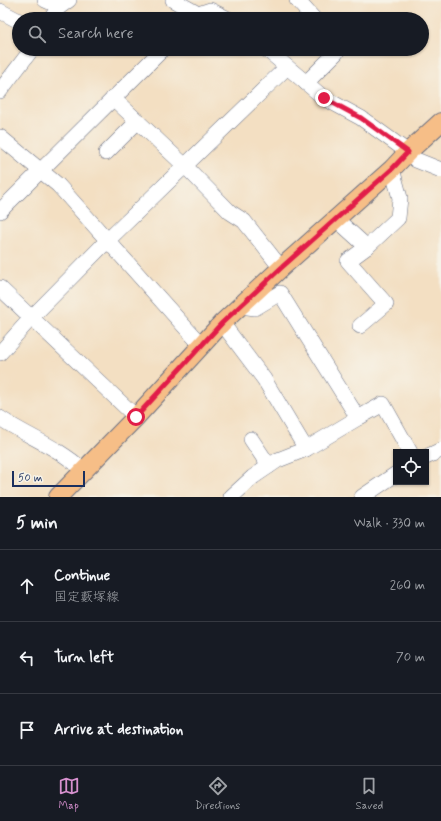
<!DOCTYPE html>
<html lang="en">
<head>
<meta charset="utf-8">
<style>
	body { margin:0; font-family:Mynerve,"Klee One",sans-serif; background:#20242c; color:#f1f3f6 }
	.controls { position:absolute; right:12px; bottom:12px; display:grid; overflow:hidden; border-radius:0px; box-shadow:0 1px 3px #0004 }
	.controls button { width:36px; height:36px; display:grid; place-items:center; padding:0; border:0; border-bottom:1px solid #363941; background:#171b24; color:#f1f3f6; font:20px sans-serif }
	.scale { position:absolute; left:12px; bottom:10px; width:73px; box-sizing:border-box; padding-left:4px; border:2px solid #1b2f5e; border-top:0; font-size:11px; line-height:14px; white-space:nowrap; color:#1b2f5e; -webkit-text-stroke:3px #f7f3e8; paint-order:stroke }
	.stop { position:absolute; width:12px; height:12px; margin:-9px; border:3px solid #e11d48; border-radius:50%; background:#fff }
	.stop.end { background:#e11d48; border-color:#fff; box-shadow:0 1px 4px #0008 }
	.list { margin:0; padding:0; list-style:none }
	h2 { display:flex; justify-content:space-between; align-items:center; height:52px; margin:0; padding:0 16px; font-size:17px }
	h2 small { font-size:13px; font-weight:400; color:#9ea1a6 }
	.list li { display:grid; grid-template-columns:26px 1fr auto; gap:12px; align-items:center; box-sizing:border-box; height:72px; padding:0 16px; border-top:1px solid #363941 }
	.list b { display:block; font-size:15px; white-space:nowrap }
	.list p { margin:0; font-size:13px; white-space:nowrap; color:#9ea1a6 }
	.list em { font-size:13px; font-style:normal; color:#9ea1a6 }
	.icon { flex:none; width:22px; height:22px; fill:none; stroke:currentColor; stroke-width:2; stroke-linecap:round; stroke-linejoin:round }
	.map { position:relative; flex:none; width:441px; height:497px; overflow:hidden }
	.search { position:absolute; background:#171b24; box-shadow:0 1px 3px #0004; left:12px; right:12px; top:12px; height:44px; display:flex; align-items:center; gap:10px; box-sizing:border-box; padding:0 14px; border-radius:22px; color:#9ea1a6; font-size:15px }
	.sheet { height:268px; background:#171b24 }
	nav { display:flex; justify-content:space-around; align-items:center; box-sizing:border-box; height:56px; border-top:1px solid #363941; background:#171b24; font-size:11px; color:#9ea1a6 }
	nav a { display:grid; justify-items:center; gap:2px }
	nav .on { color:#d690ce }
	.map>svg:first-child { display:block }
</style>
</head>
<body>
<div class="map">
<svg width="441" height="497" viewBox="0 0 441 497">
	<rect width="100%" height="100%" fill="#f7f3e8"/>
	<filter id="ink" filterUnits="userSpaceOnUse"><feTurbulence type="fractalNoise" baseFrequency=".025" numOctaves="2"/><feDisplacementMap in="SourceGraphic" scale="8" xChannelSelector="R" yChannelSelector="G"/><feConvolveMatrix kernelMatrix="1 2 1 2 8 2 1 2 1" color-interpolation-filters="sRGB"/></filter>
	<filter id="wash" filterUnits="userSpaceOnUse"><feTurbulence type="fractalNoise" baseFrequency=".012" numOctaves="4" result="noise"/><feDisplacementMap in="SourceGraphic" scale="16" xChannelSelector="R" yChannelSelector="G"/><feGaussianBlur stdDeviation="0.9" result="paint"/><feColorMatrix in="noise" values="0 0 0 0 0 0 0 0 0 0 0 0 0 0 0 0 0 1.4 0 .05"/><feComposite in="paint" operator="in"/></filter>
	<g filter="url(#wash)">
		<rect width="100%" height="100%" fill="#f3dfc2"/>
	</g>
	<g filter="url(#ink)">
		<g fill="none" stroke-linecap="round" stroke-linejoin="round">
			<g stroke="#676d81" stroke-width="16">
				<g id="minor">
					<path d="M45,0L54,4L58,8"/>
					<path d="M173,0L198,14"/>
					<path d="M297,0L314,19"/>
					<path d="M0,11L19,21"/>
					<path d="M51,19L58,8L69,0"/>
					<path d="M193,19L198,14L210,10L228,19"/>
					<path d="M266,49L324,98L361,118L408,152L416,160L441,170"/>
					<path d="M306,83L336,53L337,49"/>
					<path d="M0,91L32,49"/>
					<path d="M113,98L185,166L230,212L244,221L281,268"/>
					<path d="M0,137L58,185L201,345"/>
					<path d="M106,153L138,121"/>
					<path d="M0,211L163,49"/>
					<path d="M336,219L367,247"/>
					<path d="M0,288L136,417"/>
					<path d="M222,323L264,379L306,449L358,418L280,293L255,308L241,306"/>
					<path d="M360,326L386,304L348,261L367,247L398,218L400,198L392,169"/>
					<path d="M0,353L31,318L107,241L287,67"/>
					<path d="M0,418C28,437 58,447 83,470"/>
					<path d="M358,418L383,404L410,452"/>
					<path d="M251,439L269,466"/>
					<path d="M426,457L441,450"/>
					<path d="M231,497L253,477L278,460L306,449"/>
					<path d="M362,497L396,474"/>
				</g>
			</g>
			<g stroke="#676d81" stroke-width="20">
				<path id="major" d="M58,497L136,417L222,323L281,268L392,169L408,152L441,122"/>
			</g>
			<use href="#minor" stroke="#fff" stroke-width="15"/>
			<use href="#major" stroke="#f6be87" stroke-width="18"/>
		</g>
	</g>
	<g fill="none" stroke-linecap="round" stroke-linejoin="round" filter="url(#ink)">
		<path stroke="#e11d48" stroke-width="5" d="M136,417L222,323L281,268L392,169L408,152L361,118L324,98"/>
	</g>
</svg>
<div class="controls">
<button><svg class="icon" aria-label="locate" viewBox="0 0 24 24"><circle cx="12" cy="12" r="6"/><path d="M12 2v4M12 18v4M2 12h4M18 12h4"/></svg></button>
</div>
<div class="scale">50 m</div>
<div class="stop" style="left:136px;top:417px"></div>
<div class="stop end" style="left:324px;top:98px"></div>
<div class="search"><svg class="icon" aria-label="search" viewBox="0 0 24 24"><circle cx="10" cy="10" r="6"/><path d="M15 15l6 6"/></svg>Search here</div>
</div>
<section class="sheet">
<h2>5 min<small>Walk · 330 m</small></h2>
<ul class="list">
<li><svg class="icon" aria-label="ahead" viewBox="0 0 24 24"><path d="M12 20V5M6 11l6-6 6 6"/></svg><div><b>Continue</b><p>国定藪塚線</p></div><em>260 m</em></li>
<li><svg class="icon" aria-label="left" viewBox="0 0 24 24"><path d="M17 20v-9H6M10 6l-5 5 5 5"/></svg><div><b>Turn left</b></div><em>70 m</em></li>
<li><svg class="icon" aria-label="arrive" viewBox="0 0 24 24"><path d="M6 21V4h12l-3 4 3 4H6"/></svg><div><b>Arrive at destination</b></div></li>
</ul>
</section>
<nav>
<a class="on"><svg class="icon" aria-label="map" viewBox="0 0 24 24"><path d="M3 6l6-2 6 2 6-2v14l-6 2-6-2-6 2zM9 4v14M15 6v14"/></svg>Map</a>
<a><svg class="icon" aria-label="directions" viewBox="0 0 24 24"><path d="M12 3l9 9-9 9-9-9zM9 14v-3h6M13 9l2 2-2 2"/></svg>Directions</a>
<a><svg class="icon" aria-label="saved" viewBox="0 0 24 24"><path d="M7 4h10v16l-5-4-5 4z"/></svg>Saved</a>
</nav>
</body>
</html>
